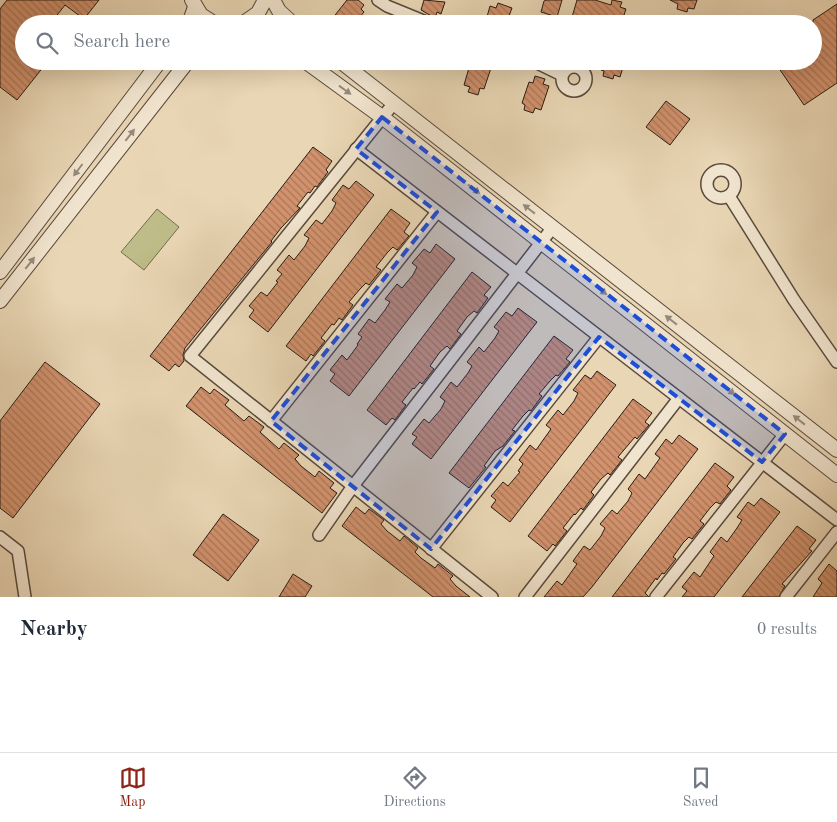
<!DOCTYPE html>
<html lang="en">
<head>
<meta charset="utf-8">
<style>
	body { margin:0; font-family:"Old Standard TT",serif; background:#f2f2f3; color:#1f2937 }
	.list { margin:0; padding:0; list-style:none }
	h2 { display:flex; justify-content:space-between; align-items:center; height:65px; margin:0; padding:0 20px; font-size:21px }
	h2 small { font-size:16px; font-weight:400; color:#747a83 }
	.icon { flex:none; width:28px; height:28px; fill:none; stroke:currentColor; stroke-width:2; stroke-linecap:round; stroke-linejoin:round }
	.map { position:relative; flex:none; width:837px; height:597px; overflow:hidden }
	.search { position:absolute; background:#fff; box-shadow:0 5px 20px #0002; left:15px; right:15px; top:15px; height:55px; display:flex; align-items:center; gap:12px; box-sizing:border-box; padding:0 18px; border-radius:28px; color:#747a83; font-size:19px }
	.sheet { height:155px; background:#fff }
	nav { display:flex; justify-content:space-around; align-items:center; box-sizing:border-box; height:70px; border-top:1px solid #e0e1e3; background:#fff; font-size:14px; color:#747a83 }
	nav a { display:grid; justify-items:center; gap:2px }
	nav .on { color:#8f2418 }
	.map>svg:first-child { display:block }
</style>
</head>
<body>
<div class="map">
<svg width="837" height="597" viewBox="0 0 837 597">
	<defs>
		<pattern id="building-back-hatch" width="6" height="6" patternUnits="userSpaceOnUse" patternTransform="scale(1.25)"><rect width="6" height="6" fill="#d2926d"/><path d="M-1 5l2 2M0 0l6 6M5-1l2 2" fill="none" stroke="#aa7658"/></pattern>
	</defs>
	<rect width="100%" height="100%" fill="#e9d6b4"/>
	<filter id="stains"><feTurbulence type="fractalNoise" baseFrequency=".004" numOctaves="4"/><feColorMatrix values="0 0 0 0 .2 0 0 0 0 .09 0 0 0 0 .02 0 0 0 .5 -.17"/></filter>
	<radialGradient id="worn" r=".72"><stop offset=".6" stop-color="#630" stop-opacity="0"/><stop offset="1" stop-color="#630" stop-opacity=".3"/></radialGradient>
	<path fill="#bebc88" stroke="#746c4e" d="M157,209L179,227L144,270L121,252Z"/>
	<g fill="url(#building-back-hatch)" stroke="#291c15">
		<path d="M7,0H99L84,19L65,5L50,24H24V61H48L17,100L0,87V9Z"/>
		<path d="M347,0H358L364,5L361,9L364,12L354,24H339L332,19Z"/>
		<path d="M424,0L445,2L441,14L437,12L435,18L421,10Z"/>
		<path d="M547,0H562L557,17L541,12L544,1Z"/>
		<path d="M577,0H595L611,5L612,0L622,2L620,7L626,9L621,24H570Z"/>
		<path d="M670,0H697L694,9L688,8L687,12L677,9L678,4Z"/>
		<path d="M498,3L512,8L506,24H485L490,6L496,8Z"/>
		<path d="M837,4V83L804,105L774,61H813V20Z"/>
		<path d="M471,61H489L487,67L491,68L484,89L480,88L478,95L468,92L470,87L464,85Z"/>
		<path d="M604,61H625L620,77L614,75L613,79L603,76L604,71L601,70Z"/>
		<path d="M535,76L545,79L543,84L549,86L541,110L535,108L533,113L524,110L525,105L522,103L529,82L533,83Z"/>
		<path d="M666,101L690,119L670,145L646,127Z"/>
		<path d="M313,147L332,161L326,170L328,172L317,187L315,186L310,193L308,192L297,206L300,208L281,228L271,241L272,242L185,348L183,355L184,361L179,367L175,364L169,371L150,356Z"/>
		<path d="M356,181L374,195L268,332L249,317L254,310L249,306L261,292L267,296L278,282L276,281L282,274L277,270L289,255L294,260L305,246L309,238L304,235L316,220L322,224L332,211L336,203L332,200L343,185L349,189Z"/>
		<path d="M391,209L410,223L404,232L409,236L397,250L393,247L387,253L376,267L381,270L369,285L366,283L360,289L349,302L353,305L342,320L339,318L334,325L332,324L321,338L325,341L313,356L311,354L306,361L286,346Z"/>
		<path d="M436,244L455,259L349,396L330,381L335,374L330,370L342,355L347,360L358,345L357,344L362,337L358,334L369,319L375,323L385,310L390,302L385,299L397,284L402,288L413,275L417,267L412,263L424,249L430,253Z"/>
		<path d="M472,272L491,287L484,295L488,298L477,313L474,311L467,317L457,331L461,334L450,349L447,346L440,352L430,366L434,369L422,384L420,382L414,389L413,388L402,402L406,405L395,420L392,418L386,425L367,410Z"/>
		<path d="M518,308L537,322L431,459L412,444L417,437L412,434L424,419L429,423L441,409L445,401L440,397L451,382L457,387L468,373L472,366L467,362L479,347L484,352L495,338L499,331L494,327L506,312L512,316Z"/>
		<path d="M554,336L573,350L566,359L570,362L558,376L556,375L550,381L539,394L542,396L531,411L529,410L523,416L512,430L515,431L503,446L495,451L484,466L486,467L469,488L449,473Z"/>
		<path d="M45,362L100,404L13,518L0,508V421Z"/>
		<path d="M597,371L616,385L510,522L491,507L496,500L491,496L503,482L508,486L520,472L518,471L523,464L519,460L530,445L536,450L551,429L546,425L558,410L563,415L574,401L578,393L573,390L585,375L591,379Z"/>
		<path d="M201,387L210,394L214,389L229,400L225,405L244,421L249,416L264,427L260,432L279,449L284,443L299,455L295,459L301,466L315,477L319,471L334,483L330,488L337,493L322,513L186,406Z"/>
		<path d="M633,399L652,413L645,422L649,425L637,439L635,437L629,444L618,457L622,460L610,475L608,473L601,479L591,492L594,495L583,510L581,508L575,515L574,514L563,528L567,531L555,546L553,544L547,551L528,536Z"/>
		<path d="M679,435L698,449L592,587L583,597H544L557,581L562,585L577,564L573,561L584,546L590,550L601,536L605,528L600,524L612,510L617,514L628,501L632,493L628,489L639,474L645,479L660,458L655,454L666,439L672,444Z"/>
		<path d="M715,463L734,477L727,486L731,490L720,504L716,502L710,508L700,521L704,524L692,539L689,537L683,543L673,557L676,559L664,574L662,573L657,580L656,578L645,593L649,597H612Z"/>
		<path d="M761,498L780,512L714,597H682L687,591L682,587L694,572L700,577L714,556L710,552L721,537L727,542L737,528L742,520L737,517L748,502L754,506Z"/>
		<path d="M356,507L365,514L369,509L384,520L381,524L387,531L400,541L404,536L418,548L415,552L421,558L435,568L438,564L453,576L450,579L456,586L470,597H433L342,526Z"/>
		<path d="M223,514L259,540L228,581L193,555Z"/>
		<path d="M797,526L816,540L809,549L812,551L782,584L785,586L779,597H742Z"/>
		<path d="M829,564L837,571V597H813L822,583L818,579Z"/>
		<path d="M293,574L312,586L305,597H279Z"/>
	</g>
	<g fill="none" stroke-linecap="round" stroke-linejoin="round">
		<g stroke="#594a3d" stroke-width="14">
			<g id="minor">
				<path d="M378,0L387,6L431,24"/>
				<path d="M533,61L562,75"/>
				<circle cx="574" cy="79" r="12"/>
				<path d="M394,103L190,356L492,597"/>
				<path d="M356,149L837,520"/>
				<circle cx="721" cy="184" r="14"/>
				<path d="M729,196L794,300L837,362"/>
				<path d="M271,421L437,212"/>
				<path d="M319,535L353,486L553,227"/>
				<path d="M0,537L18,551L25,597"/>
				<path d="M431,549L599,337"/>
				<path d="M525,597L679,398"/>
				<path d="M656,597L785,434"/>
				<path d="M786,597L837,532"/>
			</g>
		</g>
		<g stroke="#594a3d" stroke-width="16">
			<g id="tertiary">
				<path d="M192,0L201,15L215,24"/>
				<path d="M273,0L279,11L293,24"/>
				<path d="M189,24L195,7"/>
				<path d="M242,24L258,13L265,0"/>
				<path d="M305,61L382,117L837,475"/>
				<path d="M340,61L837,450"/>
				<path d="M0,272L160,61"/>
				<path d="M0,301L188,61"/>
			</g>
		</g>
		<use href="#minor" stroke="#f1e4ce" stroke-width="11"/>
		<use href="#tertiary" stroke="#f1e4ce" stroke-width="14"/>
	</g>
	<defs><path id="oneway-solid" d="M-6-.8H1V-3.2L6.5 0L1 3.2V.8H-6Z" transform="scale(1.25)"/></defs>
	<g fill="#978a7b">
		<use href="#oneway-solid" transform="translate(345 90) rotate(36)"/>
		<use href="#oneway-solid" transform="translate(130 135) rotate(-52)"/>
		<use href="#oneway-solid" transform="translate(78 170) rotate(127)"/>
		<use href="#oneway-solid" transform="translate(474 189) rotate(38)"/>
		<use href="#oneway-solid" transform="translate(529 209) rotate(-142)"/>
		<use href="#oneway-solid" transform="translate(30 263) rotate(-52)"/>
		<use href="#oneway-solid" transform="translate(601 290) rotate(38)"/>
		<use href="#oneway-solid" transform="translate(671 320) rotate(-142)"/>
		<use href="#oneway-solid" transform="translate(729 390) rotate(38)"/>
		<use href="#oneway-solid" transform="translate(799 420) rotate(-142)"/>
	</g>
	<path fill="#1d4ed8" fill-opacity="0.2" stroke="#1d4ed8" stroke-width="4" stroke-dasharray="10 6" stroke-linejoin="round" d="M382,117L785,434L762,462L599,337L431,549L271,421L437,212L356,149Z"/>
	<rect width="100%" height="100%" filter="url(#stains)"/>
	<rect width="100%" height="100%" fill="url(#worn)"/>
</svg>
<div class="search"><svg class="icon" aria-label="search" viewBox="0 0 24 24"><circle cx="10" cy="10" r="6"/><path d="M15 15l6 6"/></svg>Search here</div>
</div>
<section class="sheet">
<h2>Nearby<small>0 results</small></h2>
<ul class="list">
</ul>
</section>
<nav>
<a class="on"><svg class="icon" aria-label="map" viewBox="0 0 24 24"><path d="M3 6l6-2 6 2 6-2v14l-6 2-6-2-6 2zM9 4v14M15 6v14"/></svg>Map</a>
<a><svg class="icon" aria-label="directions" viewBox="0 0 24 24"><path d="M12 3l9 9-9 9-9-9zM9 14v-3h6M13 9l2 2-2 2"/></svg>Directions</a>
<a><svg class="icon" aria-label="saved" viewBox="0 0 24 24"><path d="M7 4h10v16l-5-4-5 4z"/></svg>Saved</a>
</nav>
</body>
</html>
